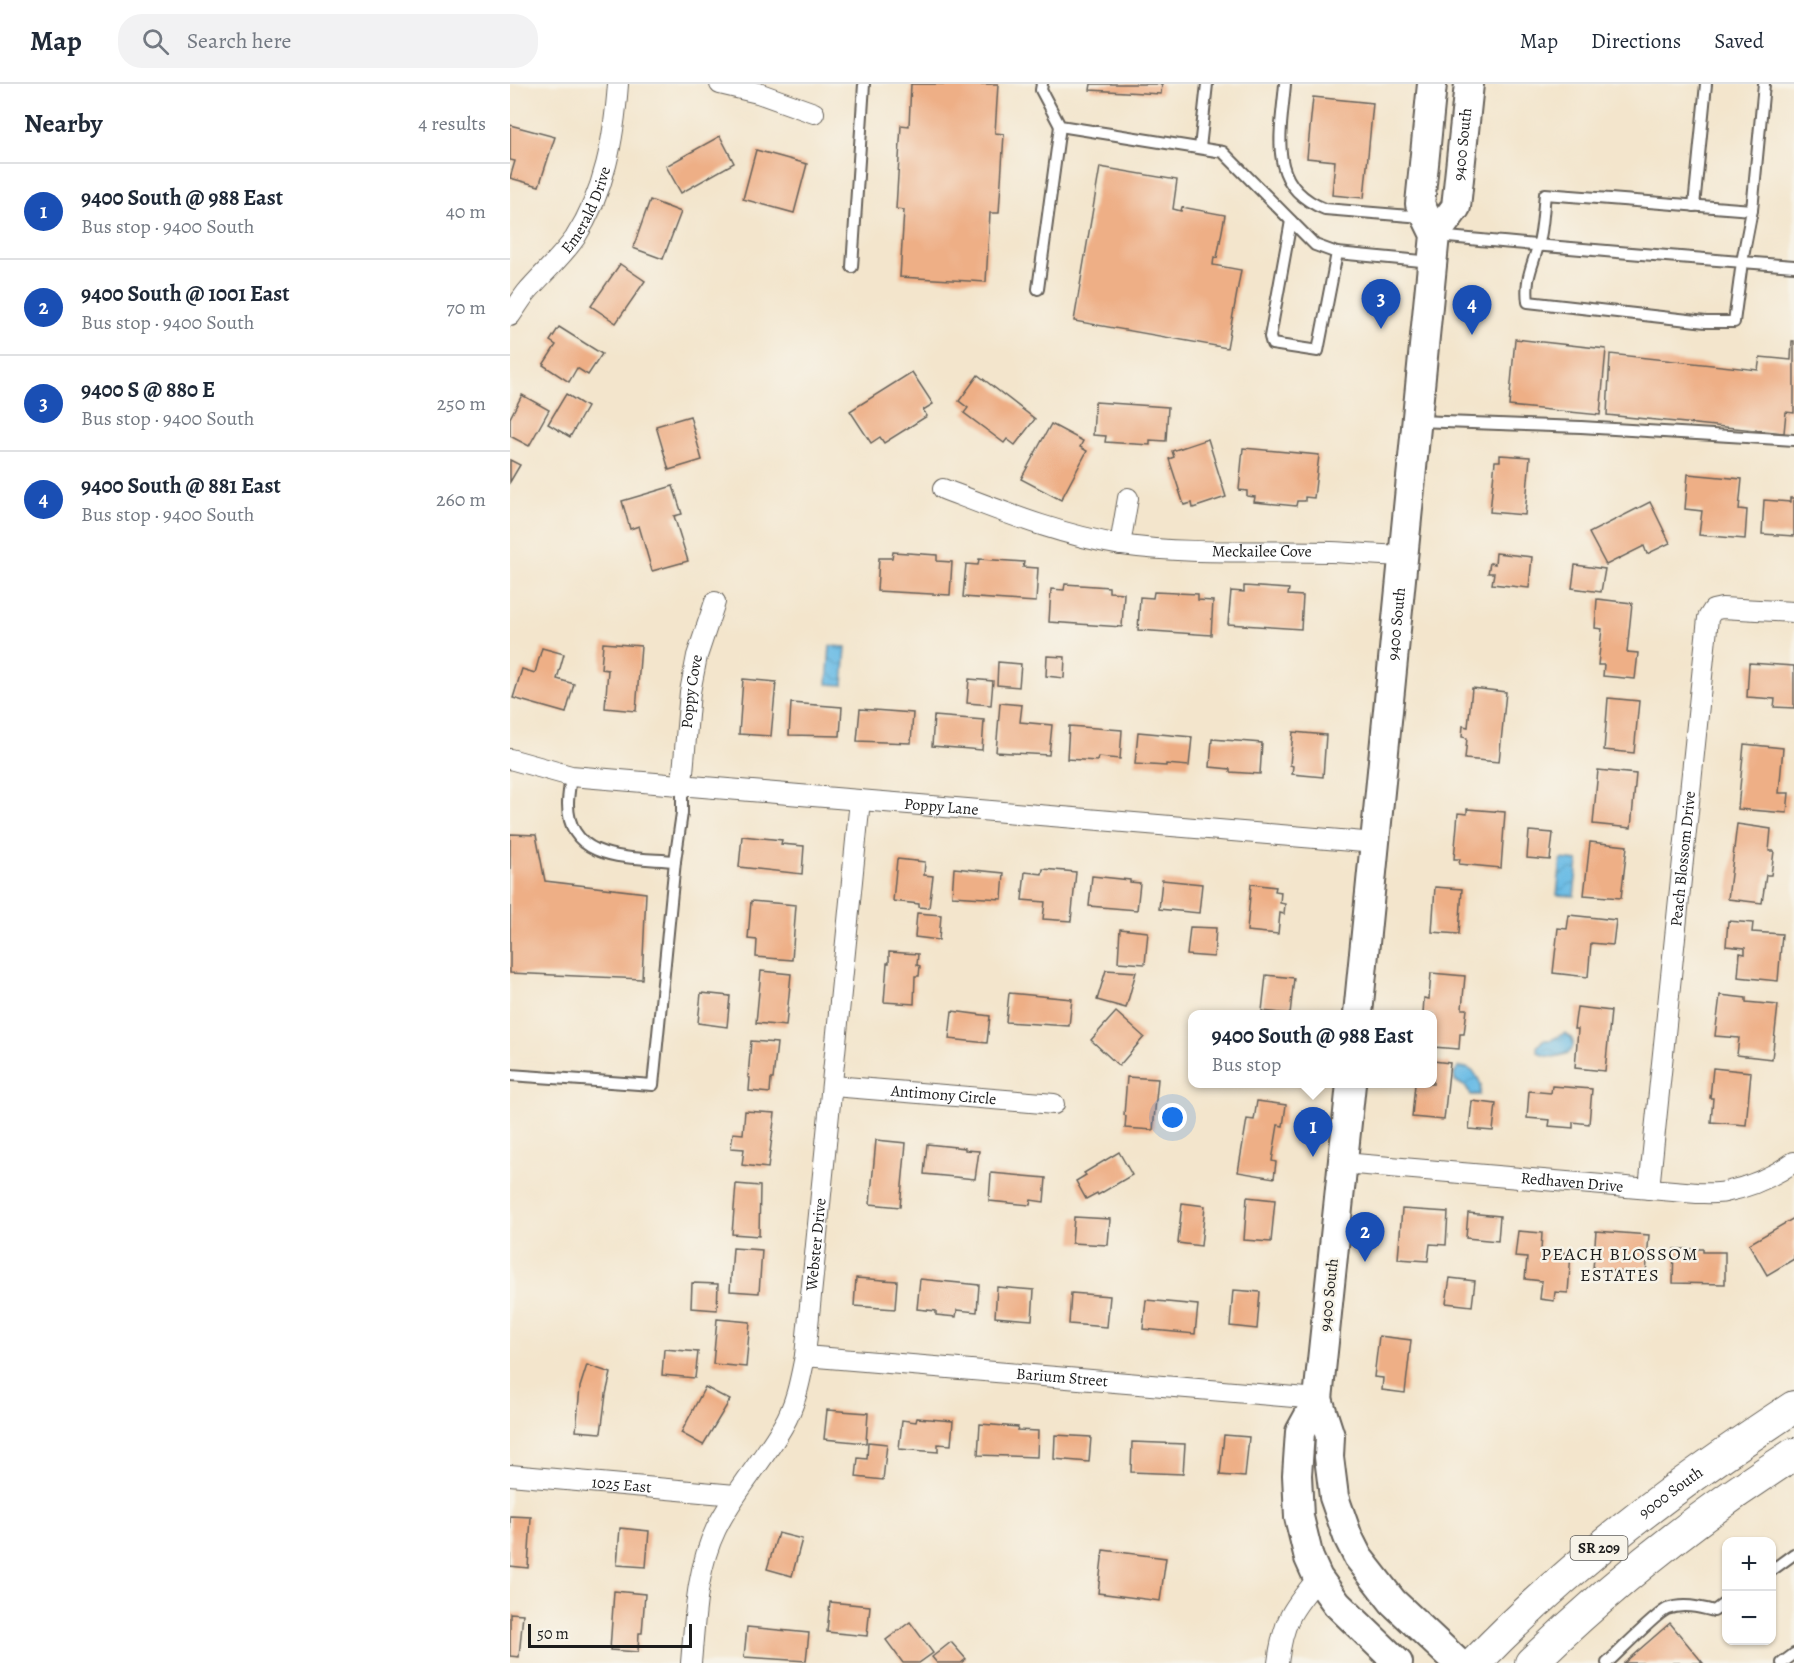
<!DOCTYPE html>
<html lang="en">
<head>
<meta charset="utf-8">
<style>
	body { margin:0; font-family:Alegreya,serif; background:#f2f2f3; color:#1f2937 }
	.controls { position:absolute; right:18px; bottom:18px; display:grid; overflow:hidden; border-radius:12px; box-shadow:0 2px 4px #0004 }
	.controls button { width:54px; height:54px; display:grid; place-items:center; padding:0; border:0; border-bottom:2px solid #e0e1e3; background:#fff; color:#1f2937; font:30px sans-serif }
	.scale { position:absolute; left:18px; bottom:15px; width:164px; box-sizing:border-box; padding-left:6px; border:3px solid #1c1c1c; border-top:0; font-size:16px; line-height:21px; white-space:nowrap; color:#1c1c1c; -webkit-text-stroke:4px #f7f3e8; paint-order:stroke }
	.you { position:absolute; left:663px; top:1034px; width:21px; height:21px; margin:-15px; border:4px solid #fff; border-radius:50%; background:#1a73e8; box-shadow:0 0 0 9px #1a73e833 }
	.badge { display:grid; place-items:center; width:39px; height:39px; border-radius:50%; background:#1f6fb2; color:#fff; font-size:20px; font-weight:700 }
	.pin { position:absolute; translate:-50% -50px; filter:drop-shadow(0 2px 3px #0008) }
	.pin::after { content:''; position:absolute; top:32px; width:21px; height:18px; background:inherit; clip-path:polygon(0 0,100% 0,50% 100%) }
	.popup { position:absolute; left:678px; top:926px; width:249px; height:78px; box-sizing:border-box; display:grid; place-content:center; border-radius:12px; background:#fff; filter:drop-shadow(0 2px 4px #0005); font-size:20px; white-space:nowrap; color:#747a83 }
	.popup b { font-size:22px; color:#1f2937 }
	.popup::after { content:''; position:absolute; left:50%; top:100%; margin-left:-12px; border:12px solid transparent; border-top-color:#fff }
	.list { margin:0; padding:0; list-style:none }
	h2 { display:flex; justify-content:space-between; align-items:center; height:78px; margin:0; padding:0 24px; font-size:26px }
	h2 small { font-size:20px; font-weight:400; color:#747a83 }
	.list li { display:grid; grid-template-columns:39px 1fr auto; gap:18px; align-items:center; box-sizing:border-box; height:96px; padding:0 24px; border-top:2px solid #e0e1e3 }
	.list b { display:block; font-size:22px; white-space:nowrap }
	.list p { margin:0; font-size:20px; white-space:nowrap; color:#747a83 }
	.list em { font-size:20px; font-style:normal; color:#747a83 }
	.icon { flex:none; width:33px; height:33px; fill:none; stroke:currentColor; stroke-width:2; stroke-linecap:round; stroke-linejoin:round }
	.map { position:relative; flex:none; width:1284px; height:1579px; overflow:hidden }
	header { display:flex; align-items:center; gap:36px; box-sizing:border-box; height:84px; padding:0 30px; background:#fff; border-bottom:2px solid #e0e1e3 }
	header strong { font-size:28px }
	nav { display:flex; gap:33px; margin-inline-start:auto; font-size:21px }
	.search { width:420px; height:54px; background:#f2f2f3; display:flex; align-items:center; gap:15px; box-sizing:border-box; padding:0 21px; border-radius:24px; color:#747a83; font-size:22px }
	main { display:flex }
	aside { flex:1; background:#fff }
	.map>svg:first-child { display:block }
</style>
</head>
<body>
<header>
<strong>Map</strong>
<div class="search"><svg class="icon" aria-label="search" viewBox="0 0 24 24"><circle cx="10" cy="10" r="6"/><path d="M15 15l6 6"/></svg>Search here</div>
<nav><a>Map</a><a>Directions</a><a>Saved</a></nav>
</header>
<main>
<aside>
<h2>Nearby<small>4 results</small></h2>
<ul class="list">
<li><span class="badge" style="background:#1a4fb4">1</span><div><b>9400 South @ 988 East</b><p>Bus stop · 9400 South</p></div><em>40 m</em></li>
<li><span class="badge" style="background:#1a4fb4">2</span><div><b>9400 South @ 1001 East</b><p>Bus stop · 9400 South</p></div><em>70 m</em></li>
<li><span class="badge" style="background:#1a4fb4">3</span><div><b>9400 S @ 880 E</b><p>Bus stop · 9400 South</p></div><em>250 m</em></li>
<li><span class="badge" style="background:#1a4fb4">4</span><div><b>9400 South @ 881 East</b><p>Bus stop · 9400 South</p></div><em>260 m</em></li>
</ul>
</aside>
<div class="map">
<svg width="1284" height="1579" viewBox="0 0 1284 1579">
	<defs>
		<pattern id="water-waves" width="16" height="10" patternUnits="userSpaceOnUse" patternTransform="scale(1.5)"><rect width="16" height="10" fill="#69bbe5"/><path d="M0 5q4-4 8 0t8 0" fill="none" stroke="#5aa0c4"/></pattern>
	</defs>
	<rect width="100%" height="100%" fill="#f7f3e8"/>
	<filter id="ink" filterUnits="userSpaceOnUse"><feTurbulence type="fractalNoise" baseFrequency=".0167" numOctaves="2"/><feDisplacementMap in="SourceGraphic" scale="12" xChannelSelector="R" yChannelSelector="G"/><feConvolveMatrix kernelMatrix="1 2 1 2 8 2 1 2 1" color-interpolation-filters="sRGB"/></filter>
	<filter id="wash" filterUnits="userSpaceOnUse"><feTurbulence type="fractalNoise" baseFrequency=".008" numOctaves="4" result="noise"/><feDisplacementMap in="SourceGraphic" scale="24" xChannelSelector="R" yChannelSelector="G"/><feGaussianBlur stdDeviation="1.35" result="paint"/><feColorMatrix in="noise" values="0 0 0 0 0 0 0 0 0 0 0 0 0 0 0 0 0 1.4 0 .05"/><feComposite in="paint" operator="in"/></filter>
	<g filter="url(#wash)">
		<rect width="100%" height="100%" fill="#f3e5cc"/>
		<g fill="url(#water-waves)" stroke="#426c80" stroke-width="1.5">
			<path d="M320,562L336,563L333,601L317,600Z"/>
			<path d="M1051,775L1068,777L1064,812L1047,811Z"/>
			<path d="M1055,949C1063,953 1066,960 1060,968C1050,973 1038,975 1028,968L1027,963L1033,956H1041Z"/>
			<path d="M948,983C961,982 967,990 971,1001L970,1011H961L956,1003L945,997L944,990Z"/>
		</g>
		<g id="blocks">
			<g fill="#eeaf86">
				<path d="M401,0H488L485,49L494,50L489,129H480L476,198L390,193L394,126L386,125L391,41L399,42Z"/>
				<path d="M581,0H652L651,10L580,6Z"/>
				<path d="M803,13L863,19L854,114L822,111L825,77L797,74Z"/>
				<path d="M0,41L45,53L29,102L0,94L5,77L0,76Z"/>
				<path d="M210,52L224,79L171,109L156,82Z"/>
				<path d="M246,66L297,80L284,129L233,115Z"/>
				<path d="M590,83L667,96L663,125L671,127L672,123L715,131L707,174L704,173L703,181L731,186L717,264L564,237Z"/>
				<path d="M140,116L171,128L153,175L123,164Z"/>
				<path d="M110,180L135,197L106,239L81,222Z"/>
				<path d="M49,243L92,270L78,291L67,284L59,298L33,281L46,261L40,257Z"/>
				<path d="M1005,255L1096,265L1090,331L999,322Z"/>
				<path d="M1282,257H1284V329L1276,328L1274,349L1097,331L1100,270L1248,286L1250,273L1281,276Z"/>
				<path d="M402,288L423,320L413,326L417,332L374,359L370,353L361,359L340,327Z"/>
				<path d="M468,291L525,335L505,361L497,355L494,359L454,329L458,324L449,317Z"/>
				<path d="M56,310L77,323L60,353L38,340Z"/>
				<path d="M12,311L39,326L19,362L0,352V334Z"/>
				<path d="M585,318L658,323L656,357L640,356V361L595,358L596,352L583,351Z"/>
				<path d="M180,332L192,376L159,386L146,342Z"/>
				<path d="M541,340L573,357L570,363L577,367L551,416L511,395Z"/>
				<path d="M698,355L716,413L683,424L682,419L674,421L659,375L664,373L662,367Z"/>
				<path d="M733,364L809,371L804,414L795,413V417H787L786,422L744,418L745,413L737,412V407L729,406Z"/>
				<path d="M990,371L1020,373L1015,431L980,428L985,377H990Z"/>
				<path d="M0,376L10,381L0,398Z"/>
				<path d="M1178,390L1232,395L1229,425L1237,426L1235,455L1189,451L1192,427L1175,425Z"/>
				<path d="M163,402L172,430L164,432L178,477L142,487L129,442L120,445L112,417Z"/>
				<path d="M1280,414H1284V452L1252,450L1254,416L1280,418Z"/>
				<path d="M1140,418L1160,459L1137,470L1134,462L1096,481L1079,449Z"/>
				<path d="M383,468L427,471V477L442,478L440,511L367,507L369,474H382Z"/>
				<path d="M986,469L1022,473L1019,504L982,500L984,489H978L980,479L985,480Z"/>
				<path d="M469,475L514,478L513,483L528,484L526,518L453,513L456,480L468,481Z"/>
				<path d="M1065,481L1095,485L1091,508L1062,504Z"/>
				<path d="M555,500L599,503V508L614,509L612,543L539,538L541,505L554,506Z"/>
				<path d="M734,502L779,505L778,511L793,512L791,545L718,540L721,507L734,508Z"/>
				<path d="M644,508L688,510V516L703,517L701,551L628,546L630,513L643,514Z"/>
				<path d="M1087,515L1122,519L1117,568L1128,569L1125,595L1093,592L1094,581H1088L1092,545L1085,544Z"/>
				<path d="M93,559L131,562L126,627L95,624L98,586L91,585Z"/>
				<path d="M32,564L54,570L47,595L64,600L56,629L3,614L12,585L25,589Z"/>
				<path d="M537,572L555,573L554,594L536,592Z"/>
				<path d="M488,578L511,580L509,603L487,601Z"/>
				<path d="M1239,579L1284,582V624L1264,623L1265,615L1237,613Z"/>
				<path d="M233,595L266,598L261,652L229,650Z"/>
				<path d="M459,595L483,597L481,621L457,619Z"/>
				<path d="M962,604L996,608L989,678L955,675L957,654L952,653L953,642L958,643Z"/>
				<path d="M1098,614L1129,617L1124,669L1094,666Z"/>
				<path d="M281,619L332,623L330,652L279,651Z"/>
				<path d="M490,619L512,621L510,638L542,641L539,671L486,668Z"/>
				<path d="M350,625L403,629L401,659L347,657Z"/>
				<path d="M424,632L474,636L472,666L422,662Z"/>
				<path d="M559,642L612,646L610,675L588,673L587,677L557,675Z"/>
				<path d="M628,648L682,653L679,682L656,680V682L625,680Z"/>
				<path d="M783,648L816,651L813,693L782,690L783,682L780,681Z"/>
				<path d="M702,655L752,659L750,690L720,688V685L700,683Z"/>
				<path d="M1234,660L1273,664L1269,709H1279L1277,729L1228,725Z"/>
				<path d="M1088,686L1126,690L1121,744L1083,740Z"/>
				<path d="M957,725L995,728L991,784L949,780L950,775H944L948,729L957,730Z"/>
				<path d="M1227,740L1261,745L1259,767H1264L1261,791H1256L1252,819L1218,815Z"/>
				<path d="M1019,747L1043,749L1040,776L1017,774Z"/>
				<path d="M0,750L26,751L35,797L136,809L132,895L0,889Z"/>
				<path d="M232,752L272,756L271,760L294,762L292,790L229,783Z"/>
				<path d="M1080,758L1117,762L1111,814L1074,811Z"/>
				<path d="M387,775L415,778L414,791L423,792L419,824L409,823V820L383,817Z"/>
				<path d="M444,784L494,789L492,815L442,812Z"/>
				<path d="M533,785L566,788L561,837L533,835L535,818L512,816L515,788L532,790Z"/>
				<path d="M582,792L620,796V798L630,799L627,826L579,822Z"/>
				<path d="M652,796L692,800L689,829L649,825Z"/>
				<path d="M741,800L766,803L765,807L771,808L770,819L775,820L774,830L770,829L768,850L737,847Z"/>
				<path d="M925,803L952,805L949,850L922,848Z"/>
				<path d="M241,817L286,821L282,876L246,873L247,856L238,855Z"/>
				<path d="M407,829L431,831L429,856L405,853Z"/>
				<path d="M1059,831L1106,836L1103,861L1081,859L1078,893L1043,889L1048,844L1057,845Z"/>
				<path d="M1218,837L1243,839L1242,848L1272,850L1268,897L1228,893L1230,869L1235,870V864L1216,862Z"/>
				<path d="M680,843L706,844L704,873L677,871Z"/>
				<path d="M610,845L638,848L635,880L608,878Z"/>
				<path d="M379,868L408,870L407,881L410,882L409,892H405L404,920L374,918L377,879H379Z"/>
				<path d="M596,886L626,888L616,924L587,916Z"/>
				<path d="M251,887L281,890L276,942L246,939Z"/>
				<path d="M921,889L955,892L952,925H957L954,950H950L949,965L923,963V930H913L914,914L919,915Z"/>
				<path d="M756,891L784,894L780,930L752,927Z"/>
				<path d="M191,909L220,912L217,943L188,939Z"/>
				<path d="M499,909L562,915L559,942L496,938Z"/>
				<path d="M1210,911L1236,914V918L1268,921L1262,975L1227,971L1229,954L1205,952Z"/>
				<path d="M1067,923L1101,927L1095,987L1065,984L1068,945H1064Z"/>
				<path d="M442,927L480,932L477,959L439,955Z"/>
				<path d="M606,928L634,953L609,982L581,956Z"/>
				<path d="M241,957L267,959L263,995H261L260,1009L239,1007L240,994L238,993Z"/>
				<path d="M923,977L940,979L934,1036L902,1033L905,1000H923Z"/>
				<path d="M1203,984L1241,988L1236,1041L1201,1038L1203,1014H1200Z"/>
				<path d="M617,993L648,995L643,1046L615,1044L616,1032L614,1031Z"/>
				<path d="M1042,1002L1082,1005L1079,1040L1063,1038V1044L1039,1042L1040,1036L1017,1034L1019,1007L1041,1009Z"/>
				<path d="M747,1017L776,1021L773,1042L768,1041L762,1077L766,1078L764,1094L728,1088L737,1035L744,1036Z"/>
				<path d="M962,1017L986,1020L983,1047L959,1045Z"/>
				<path d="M235,1027L265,1029L258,1084L232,1081L234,1065L221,1064L223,1049L233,1050Z"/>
				<path d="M366,1056L396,1059L390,1123L360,1120Z"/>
				<path d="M417,1060L455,1064V1066L469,1067L465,1095L414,1090Z"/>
				<path d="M609,1068L622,1091L588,1111L587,1109L576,1115L566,1097L576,1091L574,1089Z"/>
				<path d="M481,1089L536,1094L534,1118L521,1116L520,1121L479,1117Z"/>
				<path d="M226,1100L250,1102L249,1152L222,1150Z"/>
				<path d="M737,1113L765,1116L761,1158L734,1156Z"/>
				<path d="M672,1119L695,1122L691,1162L668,1159Z"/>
				<path d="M892,1125L938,1128L936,1161L920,1160L918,1177L888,1175Z"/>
				<path d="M958,1129L990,1132L988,1157L956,1154Z"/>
				<path d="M564,1133L600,1135L598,1161L562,1159Z"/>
				<path d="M1284,1134V1175L1257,1191L1239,1160Z"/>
				<path d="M1008,1147L1032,1149L1031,1167L1061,1169L1058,1209L1045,1208L1044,1217L1030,1215L1032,1197L1015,1195L1017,1174L1005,1173Z"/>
				<path d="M1086,1147L1139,1151L1136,1190L1083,1185Z"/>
				<path d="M223,1164L252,1166L249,1209L220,1207Z"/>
				<path d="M1164,1165H1193V1168H1215V1200L1163,1199Z"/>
				<path d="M346,1194L387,1197L385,1225L344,1222Z"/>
				<path d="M940,1194L965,1197L962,1222L936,1219Z"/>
				<path d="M410,1195L469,1201L467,1228L447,1226L446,1233L426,1231V1227L407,1225Z"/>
				<path d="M182,1199L208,1200L207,1226L181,1224Z"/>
				<path d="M487,1203L524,1206L522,1236L485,1233Z"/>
				<path d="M723,1206L750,1208L747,1245L720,1242Z"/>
				<path d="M561,1209L600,1212L597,1243L559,1240Z"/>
				<path d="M636,1216L688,1221L685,1250L633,1245Z"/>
				<path d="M207,1235L240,1238L236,1283L203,1280Z"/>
				<path d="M869,1252L901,1256L895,1309L872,1306L873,1294L864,1293Z"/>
				<path d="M154,1265L188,1268L185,1294L152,1291Z"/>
				<path d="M77,1281L101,1289L96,1310L91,1349L66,1347L70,1303Z"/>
				<path d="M195,1303L220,1316L193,1361L171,1349Z"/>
				<path d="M317,1326L358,1329L356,1359L314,1355Z"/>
				<path d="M407,1334L443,1337L441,1361L428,1360V1368L389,1365L392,1336L406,1338Z"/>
				<path d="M470,1340L508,1343L507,1346L528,1347L527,1373L468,1371Z"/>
				<path d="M545,1351L581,1353L579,1378L544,1375Z"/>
				<path d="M714,1351L739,1353L735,1393L710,1391Z"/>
				<path d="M358,1358L377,1360L373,1396L346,1393L348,1374L357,1375Z"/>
				<path d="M622,1358L675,1360L673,1390L621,1388Z"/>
				<path d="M0,1432L21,1433L18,1484L0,1482Z"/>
				<path d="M110,1444L139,1447L136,1483L107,1481Z"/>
				<path d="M268,1449L292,1455L282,1492L257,1485Z"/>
				<path d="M593,1466L656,1474L650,1517L588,1509Z"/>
				<path d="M104,1507L135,1510L132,1549H129L128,1568L100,1566Z"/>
				<path d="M320,1518L360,1522L357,1552L317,1548Z"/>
				<path d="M0,1529L13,1530L9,1573L0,1572Z"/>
				<path d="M400,1538L423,1569L409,1579H393L376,1556Z"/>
				<path d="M1160,1539L1193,1579H1114Z"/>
				<path d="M237,1543L299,1549L296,1577L234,1573Z"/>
				<path d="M441,1558L456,1575L451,1579H427L422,1573Z"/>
			</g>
		</g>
	</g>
	<g filter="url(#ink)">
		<use href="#blocks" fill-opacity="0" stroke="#67625a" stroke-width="1.5"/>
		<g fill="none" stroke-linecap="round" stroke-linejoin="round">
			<g stroke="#67625a" stroke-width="14">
				<g id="lane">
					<path d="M532,0L531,6L550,42L713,68L805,161L827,169L922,178"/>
					<path d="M775,0C771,50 756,102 815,125L912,133"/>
					<path d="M690,64L697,0"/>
					<path d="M1184,122L1196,0"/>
					<path d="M1242,126L1254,0"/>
					<path d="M781,137L760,253L762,260L808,267L827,169"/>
					<path d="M928,152C1029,162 1131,170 1232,178L1242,126L1035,110C1033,127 1033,146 1028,162C1022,184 1015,194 1018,218L1196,238H1224L1232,178L1284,182"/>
					<path d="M342,183L354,0"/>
					<path d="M528,205L550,42"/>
					<path d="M907,337L1071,343L1284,356"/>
					<path d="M61,692C60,701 58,711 58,720C58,779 123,773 165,777"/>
					<path d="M0,991L143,1001L165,777L172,729V700"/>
					<path d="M1262,1486L1284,1470"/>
					<path d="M1097,1579C1108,1569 1147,1529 1157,1525C1172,1519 1189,1523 1204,1527L1216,1518"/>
					<path d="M1272,1579L1284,1570"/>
				</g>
			</g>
			<g stroke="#67625a" stroke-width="22">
				<g id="street">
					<path d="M210,0L248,9L304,29"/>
					<path id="s1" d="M0,232C5,225 10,217 16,209C32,190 51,174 65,154C95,107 104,55 108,0"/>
					<path id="s2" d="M433,405C491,427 549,451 611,461C680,471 751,466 821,468C845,469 869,471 894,472"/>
					<path d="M610,461L618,414"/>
					<path id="s3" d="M0,675L61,692L866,759"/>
					<path id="s4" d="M172,700L180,608L187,572L205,518"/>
					<path id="s5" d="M323,1002L544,1020"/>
					<path id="s6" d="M833,1079L1187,1109C1196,1109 1206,1110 1215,1108C1239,1103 1264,1092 1284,1078"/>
					<path id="s7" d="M1139,1105L1198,534L1203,526L1212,524L1284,528"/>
					<path id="s8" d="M295,1272L808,1315"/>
					<path id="s9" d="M0,1391L225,1411"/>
					<path id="s10" d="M181,1579C185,1535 186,1486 206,1445C224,1408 253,1377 273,1342C286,1320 290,1297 295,1272L350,716"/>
					<path d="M768,1579C773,1537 782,1525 808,1494"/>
				</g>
			</g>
			<g stroke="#67625a" stroke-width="32">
				<g id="secondary">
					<path id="s11" d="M925,151L946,123L959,0"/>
					<path id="s12" d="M848,930L925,151L910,120L922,0"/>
					<path d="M841,1000L808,1315L790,1348L787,1391L789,1433L799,1474L808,1494L827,1520L888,1579"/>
					<path d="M808,1315L820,1352L819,1373L824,1413L838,1453L848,1473L883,1518L948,1579"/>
				</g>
			</g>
			<g stroke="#67625a" stroke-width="34">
				<g id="primary">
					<path id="s13" d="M965,1579C1060,1480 1169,1398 1284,1323"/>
					<path d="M1021,1579C1101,1501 1190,1430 1284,1370"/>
				</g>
			</g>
			<use href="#lane" stroke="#fff" stroke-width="10"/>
			<use href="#street" stroke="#fff" stroke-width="20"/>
			<use href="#secondary" stroke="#fff" stroke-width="28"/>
			<use href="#primary" stroke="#fff" stroke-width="32"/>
		</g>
	</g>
	<g text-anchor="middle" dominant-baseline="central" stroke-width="5" stroke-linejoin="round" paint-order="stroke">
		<rect fill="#f7f3e8" stroke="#5e5c59" stroke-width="1.5" x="1060.5" y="1452" width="57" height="24" rx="4.5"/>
		<g font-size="15" font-weight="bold" fill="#1c1c1c">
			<text x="1089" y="1464">SR 209</text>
		</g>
		<g font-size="16" fill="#1c1c1c" stroke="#f7f3e8">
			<text stroke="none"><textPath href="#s11" startOffset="98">9400 South</textPath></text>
			<text stroke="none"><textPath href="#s1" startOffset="132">Emerald Drive</textPath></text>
			<text stroke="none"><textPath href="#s2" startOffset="328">Meckailee Cove</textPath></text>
			<text stroke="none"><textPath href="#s12" startOffset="392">9400 South</textPath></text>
			<text stroke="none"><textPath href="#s4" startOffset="93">Poppy Cove</textPath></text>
			<text stroke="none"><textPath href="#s3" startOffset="435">Poppy Lane</textPath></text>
			<text stroke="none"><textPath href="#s7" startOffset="332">Peach Blossom Drive</textPath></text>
			<text stroke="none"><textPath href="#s5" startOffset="111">Antimony Circle</textPath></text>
			<text stroke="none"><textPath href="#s6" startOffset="230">Redhaven Drive</textPath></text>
			<text stroke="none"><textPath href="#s10" startOffset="446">Webster Drive</textPath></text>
			<text transform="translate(819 1211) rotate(-84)">9400 South</text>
			<text stroke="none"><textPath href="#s8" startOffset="258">Barium Street</textPath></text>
			<text stroke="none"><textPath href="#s9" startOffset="112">1025 East</textPath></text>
			<text stroke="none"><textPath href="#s13" startOffset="260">9000 South</textPath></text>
		</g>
		<g font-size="18" letter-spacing="1.5" fill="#1c1c1c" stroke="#f7f3e8">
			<text x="1110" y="1170">PEACH BLOSSOM<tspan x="1110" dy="21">ESTATES</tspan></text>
		</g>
	</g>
</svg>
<div class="controls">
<button>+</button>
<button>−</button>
</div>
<div class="scale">50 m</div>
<div class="you"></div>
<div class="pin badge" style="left:803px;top:1073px;background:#1a4fb4">1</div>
<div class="popup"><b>9400 South @ 988 East</b>Bus stop</div>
<div class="pin badge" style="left:855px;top:1178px;background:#1a4fb4">2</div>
<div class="pin badge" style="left:871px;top:245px;background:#1a4fb4">3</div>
<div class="pin badge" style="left:962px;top:251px;background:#1a4fb4">4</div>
</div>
</main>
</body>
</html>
